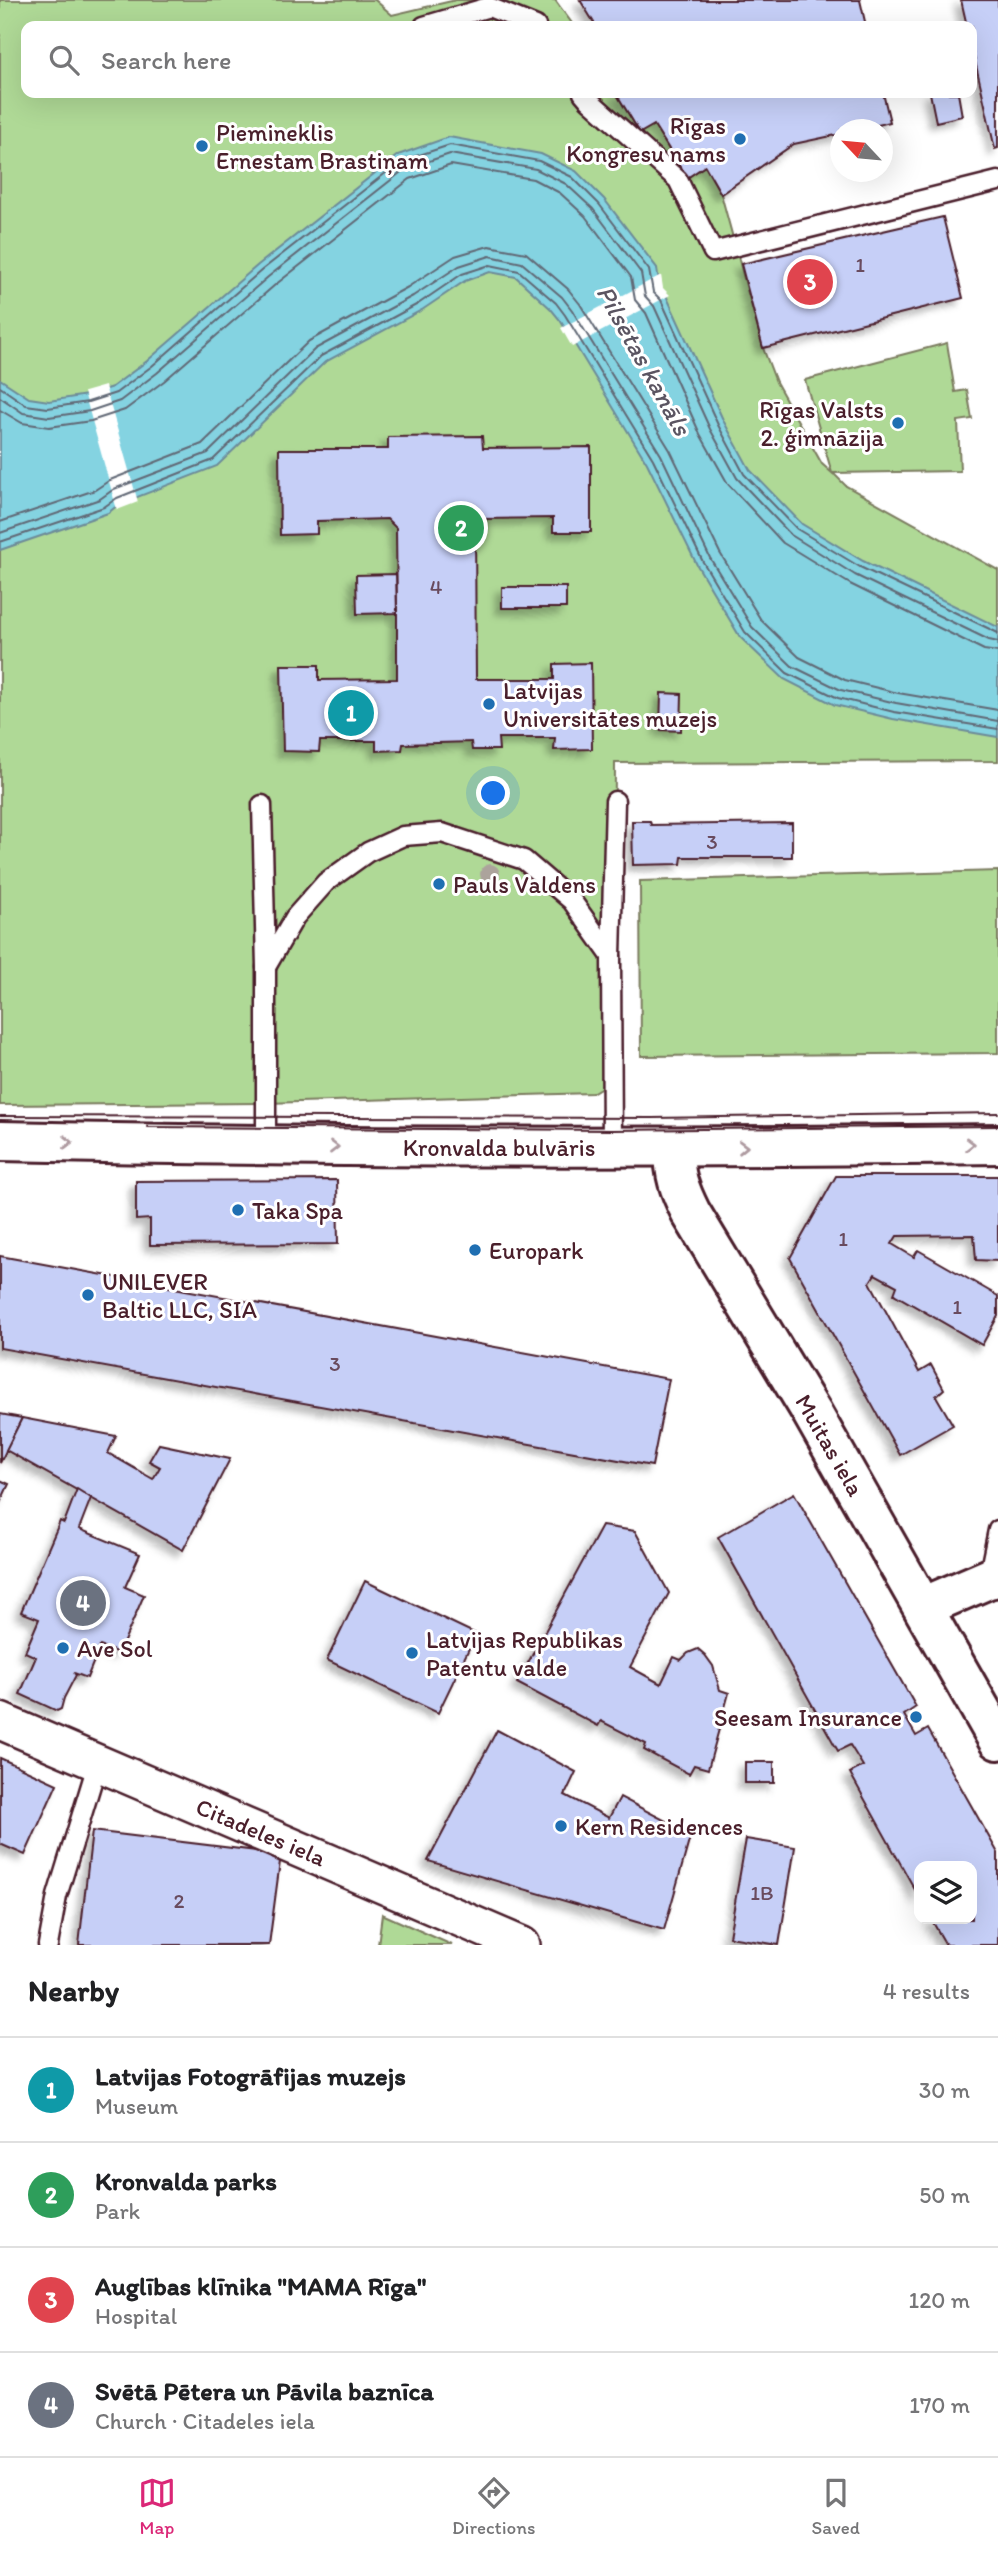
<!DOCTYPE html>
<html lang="en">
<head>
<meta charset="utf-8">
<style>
	body { margin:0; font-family:Itim,sans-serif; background:#f2f2f2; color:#202124 }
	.controls { position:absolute; right:21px; bottom:21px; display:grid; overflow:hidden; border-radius:14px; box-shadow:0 7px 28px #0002 }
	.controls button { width:63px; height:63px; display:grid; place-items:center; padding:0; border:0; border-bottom:2px solid #e0e0e0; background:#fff; color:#202124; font:35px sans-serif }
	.compass { position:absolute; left:830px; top:119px; width:63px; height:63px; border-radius:50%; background:#fff; box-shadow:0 7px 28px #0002; rotate:296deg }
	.you { position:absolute; left:494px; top:794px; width:24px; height:24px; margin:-18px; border:5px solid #fff; border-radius:50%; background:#1a73e8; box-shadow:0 0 0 10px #1a73e833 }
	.badge { display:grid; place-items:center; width:46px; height:46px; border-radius:50%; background:#db2777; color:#fff; font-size:23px; font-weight:700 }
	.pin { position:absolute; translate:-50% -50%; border:4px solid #fff; box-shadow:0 2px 7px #0006 }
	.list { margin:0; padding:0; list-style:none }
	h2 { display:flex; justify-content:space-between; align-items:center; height:91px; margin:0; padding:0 28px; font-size:30px }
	h2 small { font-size:23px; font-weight:400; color:#757577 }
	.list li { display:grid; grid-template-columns:46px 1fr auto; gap:21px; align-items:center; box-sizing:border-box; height:105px; padding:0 28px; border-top:2px solid #e0e0e0 }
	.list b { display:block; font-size:26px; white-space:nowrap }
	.list p { margin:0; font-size:23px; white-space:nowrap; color:#757577 }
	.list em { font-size:23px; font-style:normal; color:#757577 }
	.icon { flex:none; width:38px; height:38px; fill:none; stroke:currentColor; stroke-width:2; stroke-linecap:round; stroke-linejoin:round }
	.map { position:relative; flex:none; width:998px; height:1945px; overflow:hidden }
	.search { position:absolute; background:#fff; box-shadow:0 7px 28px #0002; left:21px; right:21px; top:21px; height:77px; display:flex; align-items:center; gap:18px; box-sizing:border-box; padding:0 24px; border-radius:14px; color:#757577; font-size:26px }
	.sheet { height:511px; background:#fff }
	nav { display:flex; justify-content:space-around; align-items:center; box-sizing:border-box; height:98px; border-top:2px solid #e0e0e0; background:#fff; font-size:19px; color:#757577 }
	nav a { display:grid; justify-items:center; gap:4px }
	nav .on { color:#db2777 }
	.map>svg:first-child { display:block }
</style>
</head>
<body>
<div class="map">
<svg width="998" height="1945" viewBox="0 0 998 1945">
	<defs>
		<filter id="shadow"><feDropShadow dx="-6" dy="6" stdDeviation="3.5" flood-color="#0004"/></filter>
	</defs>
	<rect width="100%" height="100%" fill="#fff"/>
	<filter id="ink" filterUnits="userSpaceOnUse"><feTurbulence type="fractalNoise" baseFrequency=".0143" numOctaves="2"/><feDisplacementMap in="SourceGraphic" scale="14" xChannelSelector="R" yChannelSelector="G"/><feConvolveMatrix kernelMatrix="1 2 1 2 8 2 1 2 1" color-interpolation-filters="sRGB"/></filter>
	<g filter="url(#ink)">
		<g fill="#afd996" stroke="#7c7c60" stroke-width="2">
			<path d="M0,0H375L392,15L456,0H555L574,26H26V93H616L640,133L654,125L686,178L705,166L721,194L763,348L776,382L822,464L832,473L805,380L947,343L955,392L967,390L972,419L958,421L960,471L833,473L846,486L998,570V761L615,763L613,1080L592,1093L267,1103L0,1105Z"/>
			<path d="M998,871V1053L641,1056L640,881Z"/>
			<path d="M382,1914L452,1945H378Z"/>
		</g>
		<path fill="#84d3e1" stroke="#6d8b98" stroke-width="2" d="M449,137L541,154L576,171L604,199L657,268L660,290L665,293L724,422L750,470L802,524L863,561L998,627V737L893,719L835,705L784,679L740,637L697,565L647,463L560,320L551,309L516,277L490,272L465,281L422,310L325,362L217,466L119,504L108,513L0,550V379L29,398L49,401L87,395L112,387L147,361L258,265L398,155Z"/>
		<g fill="#fff">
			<path d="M661,275L663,288L670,295L572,347L561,328Z"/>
			<path d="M105,386L138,502L117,510L84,392Z"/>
		</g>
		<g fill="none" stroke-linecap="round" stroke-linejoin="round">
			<g stroke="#616774" stroke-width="2">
				<path d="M0,387L26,405L48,408L88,402L116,393L152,366L262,270L401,161L450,145L539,161L572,177L599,204L649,270L653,292L661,300L718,425L744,474L797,529L860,567L998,633"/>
				<path d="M0,397L23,413L49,417L90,411L120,401L157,373L268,277L405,169L450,154L536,169L566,184L593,209L641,273L645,296L654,306L710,429L737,478L791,535L855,575L989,640L998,642"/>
				<path d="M0,410L22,423L49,427L91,421L125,410L164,381L275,285L410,179L451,165L533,179L560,193L585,216L631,277L635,300L646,313L700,434L728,484L783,543L850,584L984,650L998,652"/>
				<path d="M0,522L95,490L110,480L202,444L309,341L408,287L455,256L489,246L526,253L568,289L580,304L670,450L720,553L761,620L799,657L845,680L898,693L998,710"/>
				<path d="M0,533L100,499L114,489L208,453L315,349L413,296L459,266L490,256L522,263L562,297L572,310L661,455L710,558L752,627L792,666L841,690L896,703L998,721"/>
				<path d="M0,542L104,507L117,498L213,460L321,356L418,304L462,274L490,265L519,271L556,303L565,315L653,459L703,562L745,632L787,673L838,698L894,712L998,729"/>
			</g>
		</g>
		<g fill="#c6cff7" stroke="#4a1f2b" stroke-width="2" filter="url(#shadow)">
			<path d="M580,0H860L866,26H596Z"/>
			<path d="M961,0H998V148L995,149L972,48V26H967Z"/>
			<path d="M616,93H883L890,122L858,130H841V134L794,144L721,194L705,166L687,178L654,125L640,133Z"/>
			<path d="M930,93H958L962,116L936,122Z"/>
			<path d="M943,217L963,298L763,348L741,264Z"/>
			<path d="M482,436L483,448L591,447V532H553V518L483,519L475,526L476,679H554V664L591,663L592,749L554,750L555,738H498L499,750H472L471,742L403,744L402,750L376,751V741H320L319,752L283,751L281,665H319V680L397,679V613L396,528L387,519L317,521V534L280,535L279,449H388V437Z"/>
			<path d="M396,574L397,613L357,614L356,575Z"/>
			<rect x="502" y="587" width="64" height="21"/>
			<path d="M661,693L682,694L681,731L660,730Z"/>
			<path d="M632,821H650L651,825L792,823V857H682L681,864L633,865Z"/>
			<path d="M836,1176H998V1261L976,1260L974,1235L897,1236L892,1244L914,1257L918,1250L998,1296V1316L982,1345L894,1294L897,1286L875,1274L870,1282L919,1372L931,1365L944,1389L936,1396L953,1425L900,1455L790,1258Z"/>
			<path d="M337,1180L338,1244L150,1245V1219L136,1220V1181Z"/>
			<path d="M0,1256L669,1379L652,1466L0,1348Z"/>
			<path d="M0,1414L22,1418L0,1463Z"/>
			<path d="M22,1418L116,1436L108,1453L153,1479L160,1467L149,1461L159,1444L230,1459L183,1550L6,1450Z"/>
			<path d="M0,1480L9,1484L0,1503Z"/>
			<path d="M77,1489L91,1498L79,1529L140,1554L125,1587L144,1595L119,1653L100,1646L87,1678L74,1673L76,1675L64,1698L61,1709L57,1711L20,1694L36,1657L25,1652L39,1619L21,1612L60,1521L64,1523Z"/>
			<path d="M794,1493L916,1707L904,1715L916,1736L928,1729L998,1853V1945H946L931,1919H972V1866H919V1897L850,1773L863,1766L850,1745L838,1751L718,1537Z"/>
			<path d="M602,1526L635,1531L669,1593L630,1667L661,1684L674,1657L681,1660L688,1653L698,1649L705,1655L713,1666L720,1690L729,1693L708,1769L694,1765L689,1774L644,1750L646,1744L601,1721L598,1726L517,1683Z"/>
			<path d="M365,1581L476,1634L438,1713L327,1660Z"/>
			<path d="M497,1730L576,1772L565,1795L609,1818L620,1797L691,1834L664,1930L428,1861Z"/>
			<path d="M0,1758L57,1784L25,1855L0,1844Z"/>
			<rect x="745" y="1762" width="29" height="21"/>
			<path d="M92,1831L281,1854L269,1945H79Z"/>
			<path d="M746,1839L795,1847L779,1945L729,1937Z"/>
		</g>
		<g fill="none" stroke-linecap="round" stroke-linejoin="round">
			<g stroke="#4a1f2b" stroke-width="23">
				<g id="service">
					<path d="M424,26L489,7L536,26"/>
					<path d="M583,93L589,100L678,180L713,252L998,181"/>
					<path d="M262,805L266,967V1147"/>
					<path d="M611,956L615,801"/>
					<path d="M266,967L295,917L326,882L368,852L403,836L442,833L524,860L572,901L611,956L612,1148"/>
					<path d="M988,1579L998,1530"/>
					<path d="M48,1945L57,1896L98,1762"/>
				</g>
			</g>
			<g stroke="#4a1f2b" stroke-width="40">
				<path id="minor" d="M0,1721L522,1945"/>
			</g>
			<g stroke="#4a1f2b" stroke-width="44">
				<g id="tertiary">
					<path d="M0,1141C333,1148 665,1148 998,1144"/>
					<path d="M674,1148C674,1175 679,1189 691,1213L812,1413L998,1740"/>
					<path d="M923,1607L988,1579L998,1577"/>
				</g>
			</g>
			<use href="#service" stroke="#fff" stroke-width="18"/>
			<use href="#minor" stroke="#fff" stroke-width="35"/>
			<use href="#tertiary" stroke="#fff" stroke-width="38"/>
			<g stroke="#4a1f2b" stroke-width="2">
				<path d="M0,1116L652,1118L998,1113"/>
				<path d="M147,1127L613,1130L998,1126"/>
			</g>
		</g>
		<circle fill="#aca39c" cx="490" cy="874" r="10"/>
		<defs><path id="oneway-chevron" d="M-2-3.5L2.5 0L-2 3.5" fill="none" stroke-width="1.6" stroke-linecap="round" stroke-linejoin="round" transform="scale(1.75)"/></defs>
		<g stroke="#ae9aa0">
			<use href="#oneway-chevron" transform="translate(68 1142) rotate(1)"/>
			<use href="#oneway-chevron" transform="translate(970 1144) rotate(-1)"/>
			<use href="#oneway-chevron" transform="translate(334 1147)"/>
			<use href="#oneway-chevron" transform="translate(743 1147) rotate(-1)"/>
		</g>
	</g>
	<g fill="#1f6fb2" stroke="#fff" stroke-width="2.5">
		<circle cx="740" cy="139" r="7"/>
		<circle cx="202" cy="146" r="7"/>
		<circle cx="898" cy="423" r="7"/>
		<circle cx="489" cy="704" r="7"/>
		<circle cx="439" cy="884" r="7"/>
		<circle cx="238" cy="1210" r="7"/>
		<circle cx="475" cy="1250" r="7"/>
		<circle cx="88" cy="1295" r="7"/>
		<circle cx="63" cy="1648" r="7"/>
		<circle cx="412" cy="1653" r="7"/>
		<circle cx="916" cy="1717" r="7"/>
		<circle cx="561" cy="1826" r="7"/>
	</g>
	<g text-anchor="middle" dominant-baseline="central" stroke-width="6" stroke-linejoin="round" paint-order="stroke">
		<g font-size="21" fill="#694b5e">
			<text x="860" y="264">1</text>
			<text x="436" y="586">4</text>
			<text x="712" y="841">3</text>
			<text x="843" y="1238">1</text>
			<text x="957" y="1306">1</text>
			<text x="335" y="1363">3</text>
			<text x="762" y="1892">1B</text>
			<text x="179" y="1900">2</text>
		</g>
		<g font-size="24" fill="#4a1f2b" stroke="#fff" text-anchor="start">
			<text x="726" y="125" text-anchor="end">Rīgas<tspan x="726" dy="28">Kongresu nams</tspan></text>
			<text x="216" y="132">Piemineklis<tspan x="216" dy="28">Ernestam Brastiņam</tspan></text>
			<text x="884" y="409" text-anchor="end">Rīgas Valsts<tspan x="884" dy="28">2. ģimnāzija</tspan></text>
			<text x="503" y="690">Latvijas<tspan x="503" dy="28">Universitātes muzejs</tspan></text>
			<text x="453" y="884">Pauls Valdens</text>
			<text x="252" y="1210">Taka Spa</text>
			<text x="489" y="1250">Europark</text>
			<text x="102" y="1281">UNILEVER<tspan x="102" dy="28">Baltic LLC, SIA</tspan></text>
			<text x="426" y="1639">Latvijas Republikas<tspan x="426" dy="28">Patentu valde</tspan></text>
			<text x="77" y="1648">Ave Sol</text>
			<text x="902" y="1717" text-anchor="end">Seesam Insurance</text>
			<text x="575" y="1826">Kern Residences</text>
		</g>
		<g font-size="24" fill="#4a1f2b" stroke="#fff">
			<text x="499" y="1147">Kronvalda bulvāris</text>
			<text transform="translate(830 1445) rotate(60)">Muitas iela</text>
			<text transform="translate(261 1832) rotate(23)">Citadeles iela</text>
		</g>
		<g font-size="26" font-style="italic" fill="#5b5562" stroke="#fff">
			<text transform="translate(644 360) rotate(61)">Pilsētas kanāls</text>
		</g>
	</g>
</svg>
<div class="controls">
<button><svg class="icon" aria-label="layers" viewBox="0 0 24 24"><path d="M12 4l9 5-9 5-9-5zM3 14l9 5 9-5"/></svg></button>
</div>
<svg class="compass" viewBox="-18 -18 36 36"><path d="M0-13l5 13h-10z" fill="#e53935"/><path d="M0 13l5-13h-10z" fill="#757577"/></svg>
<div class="you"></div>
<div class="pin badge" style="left:351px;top:713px;background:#0f9aa8">1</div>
<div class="pin badge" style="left:461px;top:528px;background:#2e9e5b">2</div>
<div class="pin badge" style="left:810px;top:282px;background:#e0444e">3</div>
<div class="pin badge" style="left:83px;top:1603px;background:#6b7280">4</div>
<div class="search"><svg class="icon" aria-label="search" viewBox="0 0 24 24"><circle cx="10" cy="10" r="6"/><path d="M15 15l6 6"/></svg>Search here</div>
</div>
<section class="sheet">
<h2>Nearby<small>4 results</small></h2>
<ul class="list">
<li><span class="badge" style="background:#0f9aa8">1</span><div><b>Latvijas Fotogrāfijas muzejs</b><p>Museum</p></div><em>30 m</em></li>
<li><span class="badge" style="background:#2e9e5b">2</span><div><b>Kronvalda parks</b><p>Park</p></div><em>50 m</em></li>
<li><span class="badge" style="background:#e0444e">3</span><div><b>Auglības klīnika &quot;MAMA Rīga&quot;</b><p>Hospital</p></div><em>120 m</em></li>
<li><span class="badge" style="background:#6b7280">4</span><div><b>Svētā Pētera un Pāvila baznīca</b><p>Church · Citadeles iela</p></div><em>170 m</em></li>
</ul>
</section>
<nav>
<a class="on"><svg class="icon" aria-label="map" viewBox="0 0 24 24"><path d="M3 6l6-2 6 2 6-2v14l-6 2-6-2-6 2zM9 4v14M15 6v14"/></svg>Map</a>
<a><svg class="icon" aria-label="directions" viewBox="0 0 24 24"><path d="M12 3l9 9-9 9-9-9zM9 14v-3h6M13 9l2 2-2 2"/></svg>Directions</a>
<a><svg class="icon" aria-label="saved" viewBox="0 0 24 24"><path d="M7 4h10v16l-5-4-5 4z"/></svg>Saved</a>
</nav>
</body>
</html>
